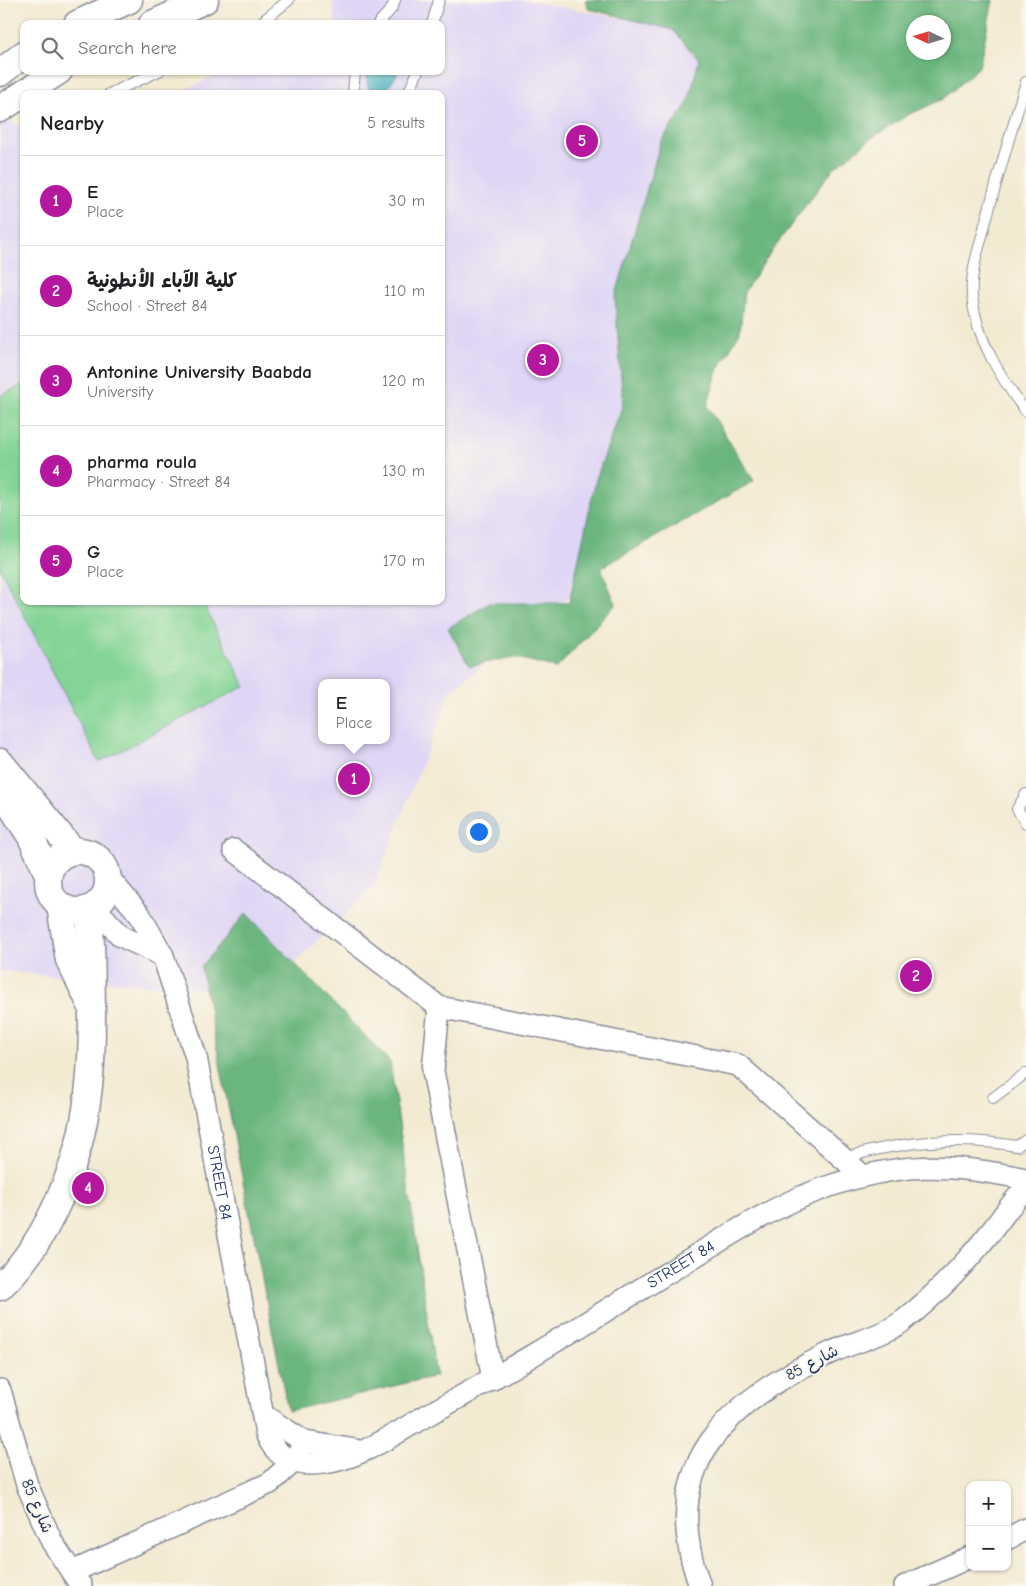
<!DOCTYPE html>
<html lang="en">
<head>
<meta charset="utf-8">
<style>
	body { margin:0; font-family:"Comic Neue","Playpen Sans Arabic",sans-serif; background:#f2f2f2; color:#202124 }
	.controls { position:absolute; right:15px; bottom:15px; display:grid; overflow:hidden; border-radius:10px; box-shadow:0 1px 4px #0004 }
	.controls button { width:45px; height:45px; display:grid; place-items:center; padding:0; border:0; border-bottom:1px solid #e0e0e0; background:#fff; color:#202124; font:25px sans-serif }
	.compass { position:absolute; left:906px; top:15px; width:45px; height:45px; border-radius:50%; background:#fff; box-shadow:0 1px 4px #0004; rotate:274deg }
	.you { position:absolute; left:478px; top:831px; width:18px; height:18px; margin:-12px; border:4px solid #fff; border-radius:50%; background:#1a73e8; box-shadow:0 0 0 8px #1a73e833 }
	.badge { display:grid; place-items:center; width:32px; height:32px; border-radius:50%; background:#b5179e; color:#fff; font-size:16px; font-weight:700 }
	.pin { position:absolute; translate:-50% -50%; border:2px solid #fff; box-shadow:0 1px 5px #0006 }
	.popup { position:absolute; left:318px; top:679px; width:72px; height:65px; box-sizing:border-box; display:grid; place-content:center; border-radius:10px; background:#fff; filter:drop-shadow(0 1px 4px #0005); font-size:16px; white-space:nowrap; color:#757577 }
	.popup b { font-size:19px; color:#202124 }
	.popup::after { content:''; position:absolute; left:50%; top:100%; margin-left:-10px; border:10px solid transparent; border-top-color:#fff }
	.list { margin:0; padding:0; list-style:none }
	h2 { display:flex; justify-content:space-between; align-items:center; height:65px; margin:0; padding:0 20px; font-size:21px }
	h2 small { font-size:16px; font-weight:400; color:#757577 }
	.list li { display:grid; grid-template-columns:32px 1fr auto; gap:15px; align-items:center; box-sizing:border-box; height:90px; padding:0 20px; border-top:1px solid #e0e0e0 }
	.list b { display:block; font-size:19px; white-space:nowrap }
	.list p { margin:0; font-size:16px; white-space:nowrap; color:#757577 }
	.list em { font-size:16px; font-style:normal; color:#757577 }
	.icon { flex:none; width:28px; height:28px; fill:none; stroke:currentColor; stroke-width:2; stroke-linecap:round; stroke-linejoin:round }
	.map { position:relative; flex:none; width:1026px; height:1586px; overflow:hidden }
	.search { position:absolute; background:#fff; box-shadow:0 1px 4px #0004; left:20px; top:20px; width:425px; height:55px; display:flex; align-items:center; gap:12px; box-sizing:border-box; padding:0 18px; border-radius:10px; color:#757577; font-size:19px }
	.panel { position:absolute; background:#fff; box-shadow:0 1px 4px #0004; left:20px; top:90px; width:425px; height:515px; border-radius:10px }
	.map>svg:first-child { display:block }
</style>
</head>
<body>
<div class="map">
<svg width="1026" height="1586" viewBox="0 0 1026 1586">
	<rect width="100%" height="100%" fill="#fbf7ec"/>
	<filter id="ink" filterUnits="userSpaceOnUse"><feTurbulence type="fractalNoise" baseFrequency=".02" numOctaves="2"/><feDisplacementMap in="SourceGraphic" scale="10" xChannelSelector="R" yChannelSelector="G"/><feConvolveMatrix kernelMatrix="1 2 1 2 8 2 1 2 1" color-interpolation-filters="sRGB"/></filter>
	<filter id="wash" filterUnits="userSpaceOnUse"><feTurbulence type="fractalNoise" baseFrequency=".0096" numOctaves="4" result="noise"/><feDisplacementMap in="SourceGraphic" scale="20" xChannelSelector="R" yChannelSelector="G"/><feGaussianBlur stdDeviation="1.12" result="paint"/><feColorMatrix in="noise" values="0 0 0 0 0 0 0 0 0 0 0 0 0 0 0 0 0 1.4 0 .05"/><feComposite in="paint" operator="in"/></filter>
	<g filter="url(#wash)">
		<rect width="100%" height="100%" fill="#f3ead2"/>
		<path fill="#dfd5f5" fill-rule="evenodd" d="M332,0H524L745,41L573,594L451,690L373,888L260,995L0,971V119L24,127V601H441V94H175L227,71H441V24H336ZM322,683H386V740H322Z"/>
		<path fill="#83d495" stroke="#4f827a" d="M24,384V601H202L245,686L99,762L0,568V396Z"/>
		<g fill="#6ab67e" stroke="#42726e" fill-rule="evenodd">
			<path d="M585,0H993L979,67L943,99L908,115L873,137L833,169L773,249L744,292L740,332L718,370L707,406L754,481L601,568L616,604L557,668L514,657L469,666L448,628L489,603H569L596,479L623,404L615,298L661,141L688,103L699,60L673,30L589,9ZM914,22H944V52H914Z"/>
			<path d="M246,913L390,1062L436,1376L288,1411L201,967Z"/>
		</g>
		<path fill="#43b0c1" stroke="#2f7090" d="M367,71H399L389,87L378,93L371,92L367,83Z"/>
	</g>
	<g filter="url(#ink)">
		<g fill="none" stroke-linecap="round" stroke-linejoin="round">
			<g stroke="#878c98" stroke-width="12">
				<g id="service">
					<path d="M259,24L289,0"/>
					<path d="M378,24L392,8L395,0"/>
					<path d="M432,24L439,0"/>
					<path d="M1026,82C1011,133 995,184 982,236C977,254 970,277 972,296C976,339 1001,378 1026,412"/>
					<path d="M109,94L159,71"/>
					<path d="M353,94L355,71"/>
					<path d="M408,94L418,71"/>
					<path d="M1026,794L1017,809L1026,823"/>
					<path d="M993,1098L1026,1073"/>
					<path d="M844,1158C901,1141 958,1136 1017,1146L1026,1140"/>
				</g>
			</g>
			<g stroke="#878c98" stroke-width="24">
				<g id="minor">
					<path d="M234,850L439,1007L738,1065L863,1176"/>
					<path id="s1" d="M107,876L140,915L163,956L196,1057L266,1433C276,1459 296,1467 323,1463C361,1459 398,1431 431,1413C509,1371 584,1324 659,1278C713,1246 765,1209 824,1188C900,1161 949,1163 1026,1179"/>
					<path d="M94,907L121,936L163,956"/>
					<path d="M439,1007L433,1071L493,1379"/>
					<path d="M0,1390L27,1485L52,1542L81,1586"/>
					<path d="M263,1415L305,1442L356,1450"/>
					<path d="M1007,1539L1026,1529"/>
					<path d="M72,1572L270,1483L292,1463L305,1442"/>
					<path d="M700,1586C655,1464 728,1402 830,1353C853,1342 883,1336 903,1321C936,1295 967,1262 993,1229C1004,1215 1013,1201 1026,1188"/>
					<path d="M905,1586L970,1557"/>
				</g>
			</g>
			<g stroke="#878c98" stroke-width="29">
				<g id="tertiary">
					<path d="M77,24L129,0"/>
					<path d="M152,24L205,0"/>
					<path d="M0,73L24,54"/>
					<path d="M0,109L59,71"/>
					<path d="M0,762L73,851"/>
					<path d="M0,789L31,837L48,874"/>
					<circle cx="78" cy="881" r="30"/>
					<path d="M60,906L69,960L91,1005"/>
					<path d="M0,1287C49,1241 81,1160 88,1094C92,1065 92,1037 92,1007C91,974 93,942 88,909"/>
				</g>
			</g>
			<use href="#service" stroke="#fff" stroke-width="10"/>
			<use href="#minor" stroke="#fff" stroke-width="21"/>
			<use href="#tertiary" stroke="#fff" stroke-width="26"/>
		</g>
	</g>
	<g text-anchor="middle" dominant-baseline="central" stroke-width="4" stroke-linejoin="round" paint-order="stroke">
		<g font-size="16" fill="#1b2f5e" stroke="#fbf7ec">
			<text stroke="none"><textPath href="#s1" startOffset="332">STREET 84</textPath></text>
			<text stroke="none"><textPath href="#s1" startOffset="1068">STREET 84</textPath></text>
			<text transform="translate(812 1363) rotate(-28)">شارع 85</text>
			<text transform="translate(37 1506) rotate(67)">شارع 85</text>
		</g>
	</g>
</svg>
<div class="controls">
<button>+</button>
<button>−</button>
</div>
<svg class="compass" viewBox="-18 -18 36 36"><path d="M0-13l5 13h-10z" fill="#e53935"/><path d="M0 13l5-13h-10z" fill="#757577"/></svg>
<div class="you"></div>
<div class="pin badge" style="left:354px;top:779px">1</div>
<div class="popup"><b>E</b>Place</div>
<div class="pin badge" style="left:916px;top:976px">2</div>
<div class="pin badge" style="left:543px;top:360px">3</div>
<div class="pin badge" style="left:88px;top:1188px">4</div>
<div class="pin badge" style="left:582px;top:141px">5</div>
<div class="search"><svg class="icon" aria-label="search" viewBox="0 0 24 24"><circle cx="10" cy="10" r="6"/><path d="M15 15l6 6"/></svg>Search here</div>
<section class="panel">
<h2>Nearby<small>5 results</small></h2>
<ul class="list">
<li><span class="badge">1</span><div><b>E</b><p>Place</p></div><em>30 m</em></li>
<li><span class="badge">2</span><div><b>كلية الآباء الأنطونية</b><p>School · Street 84</p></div><em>110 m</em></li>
<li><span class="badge">3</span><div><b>Antonine University Baabda</b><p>University</p></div><em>120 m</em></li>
<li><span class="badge">4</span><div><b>pharma roula</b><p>Pharmacy · Street 84</p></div><em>130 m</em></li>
<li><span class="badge">5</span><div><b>G</b><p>Place</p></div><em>170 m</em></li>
</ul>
</section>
</div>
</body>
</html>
